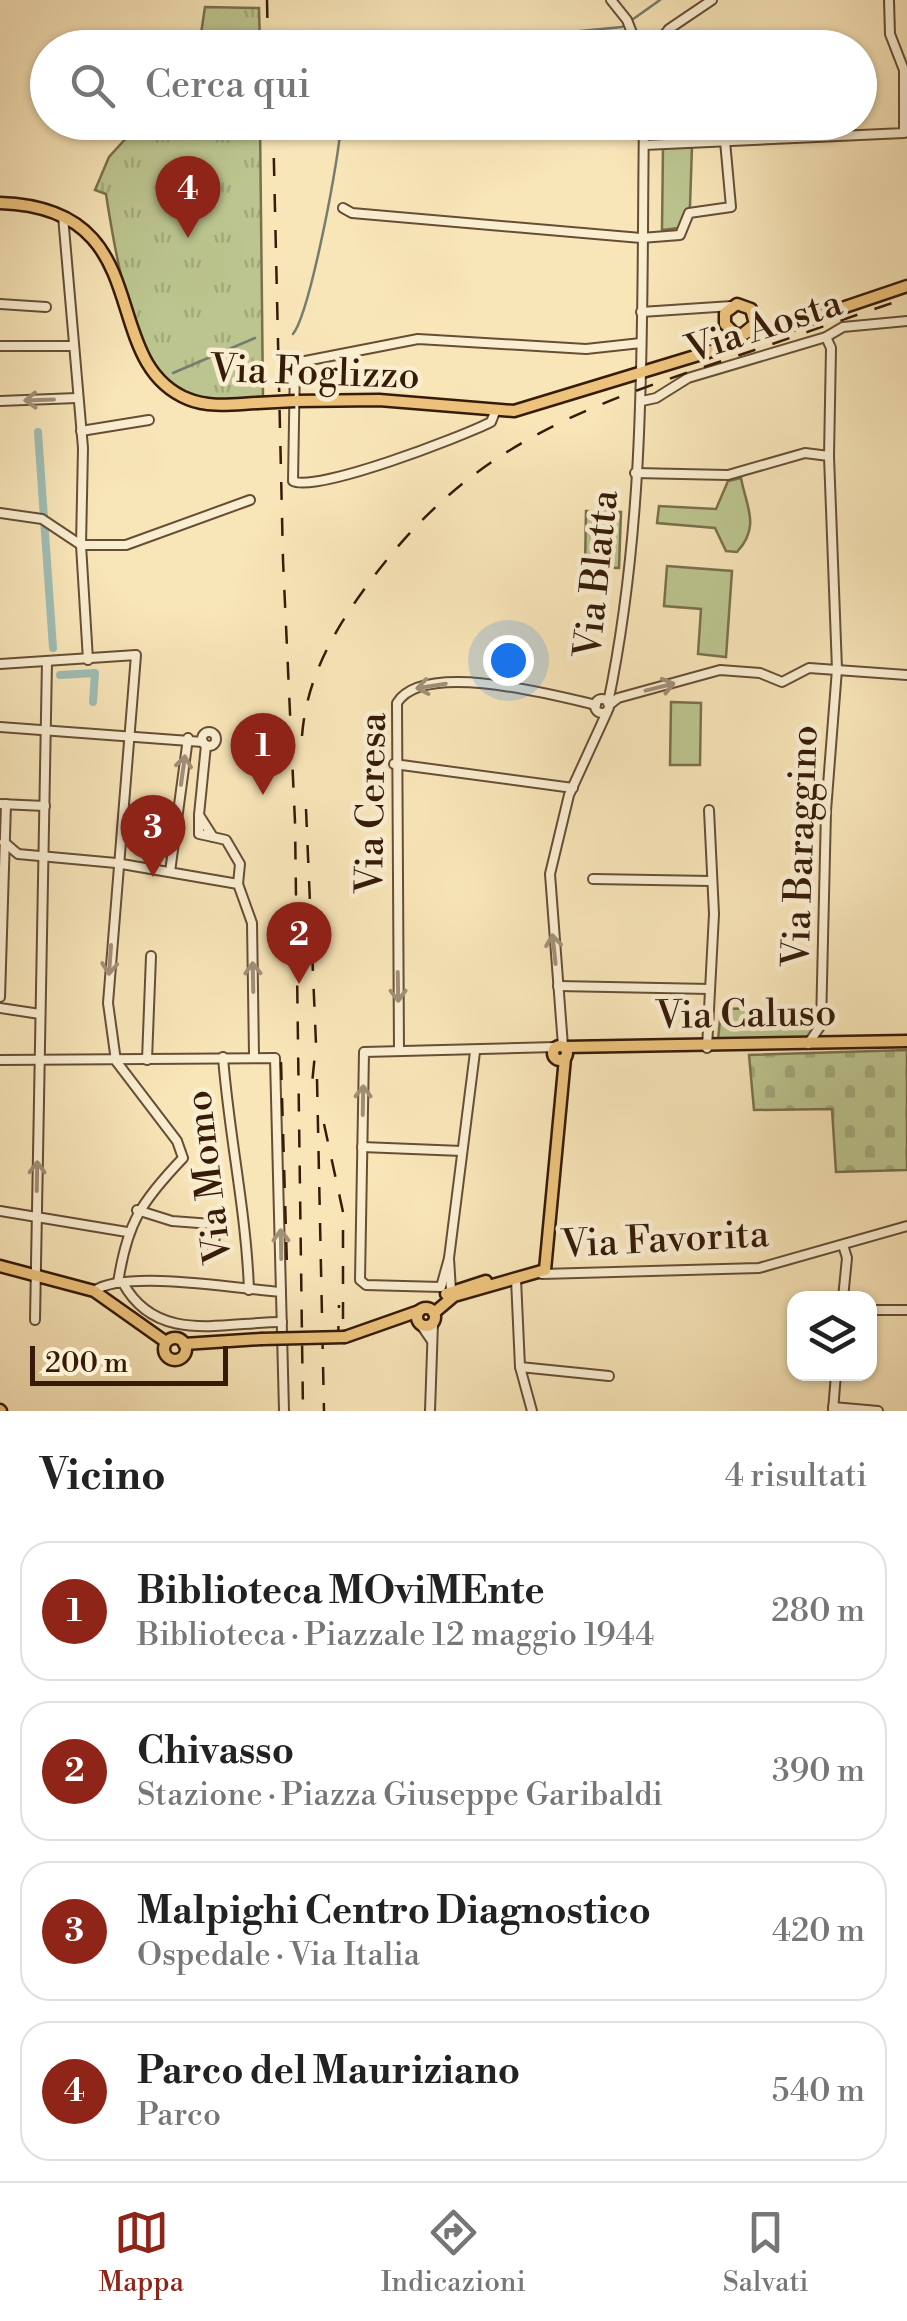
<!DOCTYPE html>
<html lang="it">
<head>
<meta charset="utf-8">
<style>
	body { margin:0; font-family:"Libre Bodoni",serif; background:#f2f2f2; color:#222 }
	.controls { position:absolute; right:30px; bottom:30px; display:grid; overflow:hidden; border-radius:20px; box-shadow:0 2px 8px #0004 }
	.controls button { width:90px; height:90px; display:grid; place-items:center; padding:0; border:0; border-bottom:2px solid #e0e0e0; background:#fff; color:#222; font:50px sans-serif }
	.scale { position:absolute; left:30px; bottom:25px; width:198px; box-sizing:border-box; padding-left:10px; border:5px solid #361b09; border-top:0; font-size:28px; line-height:35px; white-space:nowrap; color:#361b09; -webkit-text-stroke:8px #faeed1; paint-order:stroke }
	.you { position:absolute; left:508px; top:660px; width:35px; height:35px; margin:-25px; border:8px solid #fff; border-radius:50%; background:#1a73e8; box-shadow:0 0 0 15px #1a73e833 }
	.badge { display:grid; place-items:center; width:65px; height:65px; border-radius:50%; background:#8f2418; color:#fff; font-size:32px; font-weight:700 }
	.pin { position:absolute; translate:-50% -82px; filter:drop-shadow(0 2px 5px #0008) }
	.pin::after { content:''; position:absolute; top:52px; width:35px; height:30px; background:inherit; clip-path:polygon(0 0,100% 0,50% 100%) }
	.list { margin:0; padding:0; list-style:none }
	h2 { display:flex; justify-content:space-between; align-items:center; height:130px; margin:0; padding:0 40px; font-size:42px }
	h2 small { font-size:32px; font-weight:400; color:#767676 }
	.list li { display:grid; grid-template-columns:65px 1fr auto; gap:30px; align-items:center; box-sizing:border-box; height:140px; margin:0 20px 20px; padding:0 20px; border:2px solid #e0e0e0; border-radius:30px }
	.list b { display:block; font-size:38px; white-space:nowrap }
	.list p { margin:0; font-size:32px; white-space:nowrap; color:#767676 }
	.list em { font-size:32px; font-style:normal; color:#767676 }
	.icon { flex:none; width:55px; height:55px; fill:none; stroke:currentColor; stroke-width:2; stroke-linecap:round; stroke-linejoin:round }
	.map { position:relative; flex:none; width:907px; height:1411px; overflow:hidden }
	.search { position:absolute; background:#fff; box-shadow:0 2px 8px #0004; left:30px; right:30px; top:30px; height:110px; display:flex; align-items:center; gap:25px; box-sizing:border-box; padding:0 35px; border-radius:55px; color:#767676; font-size:38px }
	.sheet { height:770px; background:#fff }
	nav { display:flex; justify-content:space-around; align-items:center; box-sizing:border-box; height:140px; border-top:2px solid #e0e0e0; background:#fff; font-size:28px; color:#767676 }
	nav a { display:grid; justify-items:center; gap:5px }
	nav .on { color:#8f2418 }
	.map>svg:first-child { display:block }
</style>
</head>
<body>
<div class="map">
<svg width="907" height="1411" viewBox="0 0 907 1411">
	<defs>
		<pattern id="cemetery-stones" width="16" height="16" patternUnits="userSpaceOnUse" patternTransform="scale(2.5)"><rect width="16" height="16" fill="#bcc58f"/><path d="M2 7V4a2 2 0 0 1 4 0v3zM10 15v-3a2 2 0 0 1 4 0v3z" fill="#a2a97a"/></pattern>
		<pattern id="park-tufts" width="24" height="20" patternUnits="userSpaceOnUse" patternTransform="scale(2.5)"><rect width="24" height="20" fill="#bcc58f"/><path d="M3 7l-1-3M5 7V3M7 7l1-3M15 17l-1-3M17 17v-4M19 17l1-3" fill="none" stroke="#a2a97a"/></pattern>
	</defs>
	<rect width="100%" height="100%" fill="#f8e5b8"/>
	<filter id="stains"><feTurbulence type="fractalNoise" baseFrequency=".002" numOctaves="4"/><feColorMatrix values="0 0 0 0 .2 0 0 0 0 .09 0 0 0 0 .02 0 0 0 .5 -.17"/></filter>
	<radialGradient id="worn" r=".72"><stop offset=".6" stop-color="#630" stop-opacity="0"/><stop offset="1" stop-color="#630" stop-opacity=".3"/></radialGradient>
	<g fill="#bcc58f" stroke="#79704c" stroke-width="2.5">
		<path d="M692,147L690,206L679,228L662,230L663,148Z"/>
		<path d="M741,478C746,506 761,526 737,552L726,551L715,528L657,523L659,506L716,509L728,481Z"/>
		<path d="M586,511L621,512L619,568L585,567Z"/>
		<path d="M667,566L732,571L726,657L698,654L701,609L664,606Z"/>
		<path d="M671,702L701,703L700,765H670Z"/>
		<path d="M817,1007L816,1028L809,1037L718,1040L721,1009Z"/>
	</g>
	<path fill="url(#cemetery-stones)" stroke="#79704c" stroke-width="2.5" d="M907,1050V1170L836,1172L832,1109L754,1110L749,1055Z"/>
	<g fill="url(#park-tufts)" stroke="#79704c" stroke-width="2.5">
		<path d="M205,7L259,8L260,47H199Z"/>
		<path d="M140,123H260L263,398C237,400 203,408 180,392C130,357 115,251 106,194L95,190L109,157Z"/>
	</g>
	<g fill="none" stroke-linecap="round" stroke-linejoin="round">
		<g stroke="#757c71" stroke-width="2.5">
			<path d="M521,48L560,33L622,27L660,0"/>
			<path d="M293,334C310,313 340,155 341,122"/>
			<path d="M173,373L255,338"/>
		</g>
		<g stroke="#9fbdb6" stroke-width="8">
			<path d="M38,432L53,648"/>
			<path d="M60,675L95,673L93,702"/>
		</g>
		<g stroke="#664e35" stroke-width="12">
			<g id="minor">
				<path d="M611,0L627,20L638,48"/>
				<path d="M654,48L669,29L712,0"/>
				<path d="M644,145L904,133V70L890,34L889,0"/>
				<path d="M343,208L352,213L641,238L680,235L689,213L731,207L725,141"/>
				<path d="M63,216L83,448L81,545L88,660"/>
				<path d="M0,304L46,307"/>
				<path d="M641,312L732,306"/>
				<path d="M0,346H71"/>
				<path d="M0,401L77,398"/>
				<path d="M642,401L656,398L688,378L826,337L843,327L907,321"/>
				<path d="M495,412L491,422C461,437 316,493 293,481L295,363L418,339L586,349L641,343"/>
				<path d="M81,431L149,420"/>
				<path d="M635,473L728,475L805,453L829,456"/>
				<path d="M0,513L42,519L81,545H126L250,500"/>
				<path d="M0,664L136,655L108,1003L116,1061L177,1141L183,1158C141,1202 127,1223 118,1283"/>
				<circle cx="602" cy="706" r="7"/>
				<path d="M608,703C648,512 641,316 644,122"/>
				<path d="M609,705L618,698L720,670L760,673L782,682L809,668L907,675"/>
				<path d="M0,727L203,742"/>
				<circle cx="209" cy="739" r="7"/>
				<path d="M206,745L199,815L213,837L226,840L240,864L238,884"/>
				<path d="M394,764L573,788"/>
				<path d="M0,804L45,806"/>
				<path d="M199,815V834L213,837"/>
				<path d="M4,842L18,854L116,863L238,884L252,923L254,1055"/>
				<path d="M170,872L188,738"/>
				<path d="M593,879L711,881"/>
				<path d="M558,986L710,989"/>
				<path d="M0,997L6,804"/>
				<path d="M0,1008L40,1014"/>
				<path d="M808,1044L821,1025L826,811L837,669L829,456L831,348L826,337"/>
				<path d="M563,1046L550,874L569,795L607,712"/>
				<path d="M707,1048L714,914L709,810"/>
				<path d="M399,1051L397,703C423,660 554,695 596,705"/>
				<path d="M223,1057C229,1136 246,1209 249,1290"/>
				<path d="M0,1060L275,1058L284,1411"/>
				<path d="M147,1060L151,956"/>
				<path d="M362,1147L462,1151"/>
				<path d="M137,1210L172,1221L212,1224L216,1227L213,1252"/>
				<path d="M0,1211L127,1232"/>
				<path d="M449,1258L441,1287L366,1285L360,1280L364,1052L555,1047"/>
				<path d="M542,1274L759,1268L907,1226"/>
				<path d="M516,1279L520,1367L532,1411"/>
				<path d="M123,1283C157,1345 223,1322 282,1322"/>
				<path d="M94,1291C125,1269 240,1289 281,1292"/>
				<path d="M451,1291L449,1258L475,1052"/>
				<path d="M843,1298L847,1258L843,1245"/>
				<path d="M870,1310H907"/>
				<path d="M35,1320L47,661"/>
				<path d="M421,1325L432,1341"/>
				<path d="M520,1367L609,1376"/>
				<path d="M833,1407L878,1411"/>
				<path d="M430,1411L433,1323"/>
				<path d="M833,1411L836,1374"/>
			</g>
		</g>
		<g stroke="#361b09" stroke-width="15">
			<g id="major">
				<path d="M0,203C161,208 95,361 188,399C209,408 235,404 257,403"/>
				<path d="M749,332H771L907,286"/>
				<path d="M295,401L379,400L514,411L728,346L755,324L751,309L737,304L725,313V324L735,334H745"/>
				<circle cx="560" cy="1053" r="7"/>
				<path d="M565,1047L907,1041"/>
				<path d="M0,1266L94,1291L166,1342"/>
				<path d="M446,1294L486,1281"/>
				<circle cx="426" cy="1317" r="9"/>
				<path d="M434,1313L454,1296L545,1270L565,1058"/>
				<path d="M345,1337L419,1311"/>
				<circle cx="175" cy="1349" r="11"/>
				<path d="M184,1344L261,1339"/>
				<path d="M0,1410L1,1411"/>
			</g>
		</g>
		<use href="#minor" stroke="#faeed1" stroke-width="8"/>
		<use href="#major" stroke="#ecc27c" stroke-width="10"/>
		<g stroke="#361b09" stroke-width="2.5" stroke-dasharray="18 18" stroke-linecap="butt">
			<path d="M267,0L268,48"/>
			<path d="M273,122L283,560L295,822L303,1411"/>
			<path d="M302,736C306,682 331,635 363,591C462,453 565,413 719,362C782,341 844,319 907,298"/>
			<path d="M306,809L316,1044L311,1094"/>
			<path d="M281,1062L287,1267"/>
			<path d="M317,1079L324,1411"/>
			<path d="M324,1124L343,1212V1319"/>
			<path d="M338,1344L339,1305"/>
		</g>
		<g stroke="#361b09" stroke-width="15" stroke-linecap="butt">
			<g id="major-bridge">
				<path d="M257,403L295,401"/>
				<path d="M261,1339L345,1337"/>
			</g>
		</g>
		<use href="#major-bridge" stroke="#ecc27c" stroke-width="10"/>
	</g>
	<defs><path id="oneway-shaft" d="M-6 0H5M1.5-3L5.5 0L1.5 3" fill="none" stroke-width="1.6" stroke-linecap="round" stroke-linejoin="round" transform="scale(2.5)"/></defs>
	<g stroke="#a28f77">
		<use href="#oneway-shaft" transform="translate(39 400) rotate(178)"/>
		<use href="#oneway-shaft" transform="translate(431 686) rotate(171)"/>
		<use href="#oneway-shaft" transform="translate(660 687) rotate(-14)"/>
		<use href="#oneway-shaft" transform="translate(183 770) rotate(-82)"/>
		<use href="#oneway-shaft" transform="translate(554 949) rotate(-96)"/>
		<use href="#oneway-shaft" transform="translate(110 960) rotate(94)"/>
		<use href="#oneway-shaft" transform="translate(253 977) rotate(-91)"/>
		<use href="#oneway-shaft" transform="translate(398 987) rotate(89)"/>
		<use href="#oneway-shaft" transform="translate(363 1100) rotate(-89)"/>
		<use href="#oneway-shaft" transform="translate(37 1176) rotate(-89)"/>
		<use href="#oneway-shaft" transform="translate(281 1244) rotate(-91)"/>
	</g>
	<g text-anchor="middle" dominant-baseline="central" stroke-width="9" stroke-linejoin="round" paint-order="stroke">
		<g font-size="38" fill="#361b09" stroke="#faeed1">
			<text transform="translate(764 327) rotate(-18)">Via Aosta</text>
			<text transform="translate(315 373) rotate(2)">Via Foglizzo</text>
			<text transform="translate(597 574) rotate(-84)">Via Blatta</text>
			<text transform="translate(372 803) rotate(-89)">Via Ceresa</text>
			<text transform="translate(801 846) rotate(-88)">Via Baraggino</text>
			<text transform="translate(746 1015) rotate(-1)">Via Caluso</text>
			<text transform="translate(209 1177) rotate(-97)">Via Momo</text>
			<text transform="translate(665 1240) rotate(-3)">Via Favorita</text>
		</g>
	</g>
	<rect width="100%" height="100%" filter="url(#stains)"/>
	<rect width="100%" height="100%" fill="url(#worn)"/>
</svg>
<div class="controls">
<button><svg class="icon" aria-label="layers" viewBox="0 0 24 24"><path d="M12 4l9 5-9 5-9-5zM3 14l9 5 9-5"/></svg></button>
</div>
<div class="scale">200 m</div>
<div class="you"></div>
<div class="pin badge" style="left:263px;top:795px">1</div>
<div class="pin badge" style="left:299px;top:984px">2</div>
<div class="pin badge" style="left:153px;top:877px">3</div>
<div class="pin badge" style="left:188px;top:238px">4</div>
<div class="search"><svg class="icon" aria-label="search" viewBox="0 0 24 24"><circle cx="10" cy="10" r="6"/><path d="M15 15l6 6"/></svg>Cerca qui</div>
</div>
<section class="sheet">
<h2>Vicino<small>4 risultati</small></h2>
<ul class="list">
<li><span class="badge">1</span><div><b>Biblioteca MOviMEnte</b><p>Biblioteca · Piazzale 12 maggio 1944</p></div><em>280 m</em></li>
<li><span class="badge">2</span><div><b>Chivasso</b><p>Stazione · Piazza Giuseppe Garibaldi</p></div><em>390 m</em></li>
<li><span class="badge">3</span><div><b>Malpighi Centro Diagnostico</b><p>Ospedale · Via Italia</p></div><em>420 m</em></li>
<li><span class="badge">4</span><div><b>Parco del Mauriziano</b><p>Parco</p></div><em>540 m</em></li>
</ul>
</section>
<nav>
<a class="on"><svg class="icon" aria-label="map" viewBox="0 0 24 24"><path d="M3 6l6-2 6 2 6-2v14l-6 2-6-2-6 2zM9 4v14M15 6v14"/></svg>Mappa</a>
<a><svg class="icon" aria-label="directions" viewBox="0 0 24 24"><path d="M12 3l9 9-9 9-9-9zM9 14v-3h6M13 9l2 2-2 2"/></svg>Indicazioni</a>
<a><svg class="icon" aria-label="saved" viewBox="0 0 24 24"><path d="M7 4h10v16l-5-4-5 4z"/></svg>Salvati</a>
</nav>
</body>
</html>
